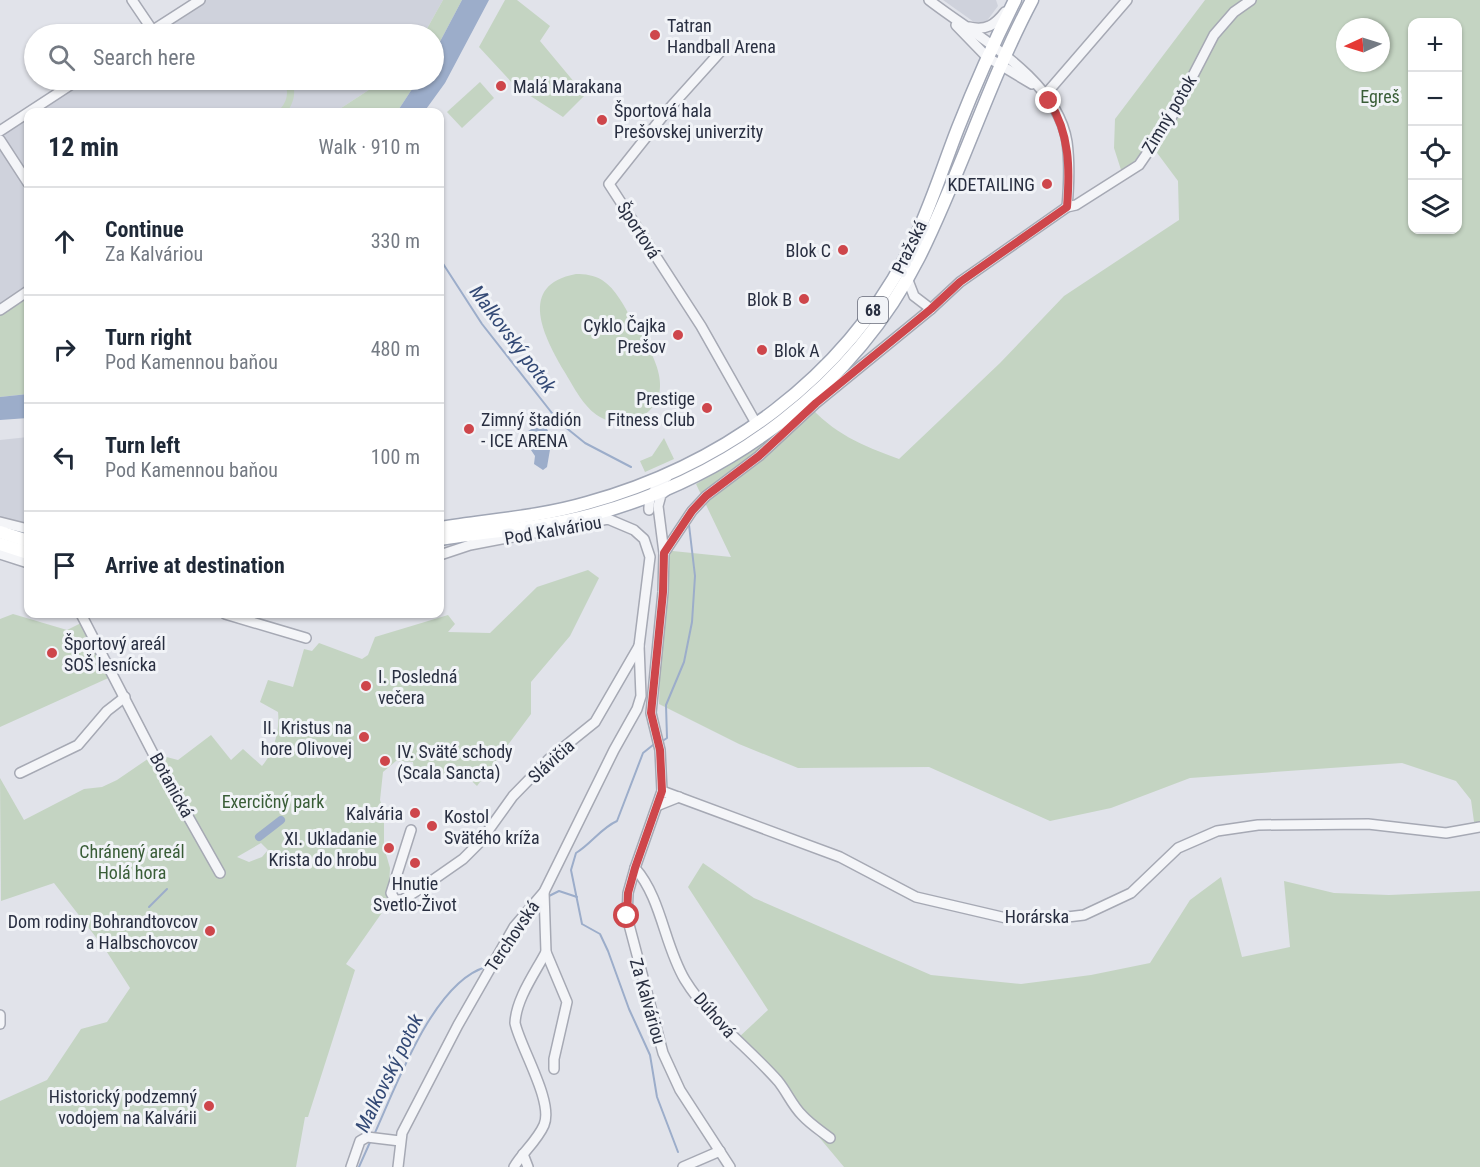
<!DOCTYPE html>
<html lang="en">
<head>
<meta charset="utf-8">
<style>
	body { margin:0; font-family:"Roboto Condensed",sans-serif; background:#f6f6f7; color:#1f2937 }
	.controls { position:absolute; right:18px; top:18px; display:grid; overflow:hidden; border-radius:12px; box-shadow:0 2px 4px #0004 }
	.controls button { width:54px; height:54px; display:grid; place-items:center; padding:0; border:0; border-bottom:2px solid #e0e1e3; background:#fff; color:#1f2937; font:30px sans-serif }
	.compass { position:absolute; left:1336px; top:18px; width:54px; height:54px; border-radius:50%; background:#fff; box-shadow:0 2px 4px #0004; rotate:266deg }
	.stop { position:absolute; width:18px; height:18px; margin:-14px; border:4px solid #ce464b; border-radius:50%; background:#fff }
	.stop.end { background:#ce464b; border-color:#fff; box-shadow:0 2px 6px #0008 }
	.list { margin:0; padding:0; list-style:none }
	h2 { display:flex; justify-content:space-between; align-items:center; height:78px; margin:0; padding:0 24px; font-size:26px }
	h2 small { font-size:20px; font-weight:400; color:#747a83 }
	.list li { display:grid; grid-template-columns:39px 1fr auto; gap:18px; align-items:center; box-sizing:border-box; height:108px; padding:0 24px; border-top:2px solid #e0e1e3 }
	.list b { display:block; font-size:22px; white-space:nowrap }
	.list p { margin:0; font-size:20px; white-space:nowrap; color:#747a83 }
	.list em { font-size:20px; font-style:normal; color:#747a83 }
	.icon { flex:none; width:33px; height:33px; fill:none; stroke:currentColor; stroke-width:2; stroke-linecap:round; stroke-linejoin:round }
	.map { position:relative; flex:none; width:1480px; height:1167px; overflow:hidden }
	.search { position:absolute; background:#fff; box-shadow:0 2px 4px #0004; left:24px; top:24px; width:420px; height:66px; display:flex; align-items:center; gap:15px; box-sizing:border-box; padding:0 21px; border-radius:33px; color:#747a83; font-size:22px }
	.panel { position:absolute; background:#fff; box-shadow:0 2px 4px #0004; left:24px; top:108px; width:420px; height:510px; border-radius:12px }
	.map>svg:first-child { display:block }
</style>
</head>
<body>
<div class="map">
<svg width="1480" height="1167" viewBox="0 0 1480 1167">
	<rect width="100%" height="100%" fill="#e1e3ea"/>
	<g fill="#cfd2dc">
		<path d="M198,0H443L424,34H145Z"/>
		<path d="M943,0H996L998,6L986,22H974Z"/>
		<path d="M76,80H384L335,112H28V290L0,309V130Z"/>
		<path d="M28,437V525L0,518V440Z"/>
	</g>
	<g fill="#c4d4c2" fill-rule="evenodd">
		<path d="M443,0H462L434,53V34H424Z"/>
		<path d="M505,0H517L550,26L540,41L585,95L563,117L515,86L479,47Z"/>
		<path d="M1205,0H1480V828L1475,829L1471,800L1456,781L1402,763L1190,778L1111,808L1050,821L929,767L798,768L739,744L659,704L663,550L731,557L696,484L748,453L807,403C832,433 863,446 899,459L1000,363L1064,296L1179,220L1178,181L1149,142L1123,176L1114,148L1115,119ZM1412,22H1458V230H1412ZM1345,27H1381V63H1345Z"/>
		<path d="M284,80H291C297,90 294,103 287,112H277C287,104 290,92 284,80Z"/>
		<path d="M384,80H418L397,112H335Z"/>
		<path d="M480,82L494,98L462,128L447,112Z"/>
		<path d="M576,274C585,274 594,275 602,280C616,289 624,306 632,320C649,347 682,395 639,418C627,425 612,424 600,417C583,407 574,387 564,371C545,338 516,285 576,274Z"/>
		<path d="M28,290V394L0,397V309Z"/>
		<path d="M664,438L674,459L645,472L640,461L652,456Z"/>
		<path d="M588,570L599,578L570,636L531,682V714L477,786L461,771C446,777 429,777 414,771L413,762L396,761L383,772L380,800L384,812V847L390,868L388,904L346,964L355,970L308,1117H305L296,1167H0V1101L47,1080L81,1029L107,1022L130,988L105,949L54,883L1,901L0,778L24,820L84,789L102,787L117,780L155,754L178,760L211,735L231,760L243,749L262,766C274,752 280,730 278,712L260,702L268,680L293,687L304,649L312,651L319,643L362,659L368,655L375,637L448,615L455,624L448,632L490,633L537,587ZM261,843L268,850L262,857L249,862L237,857Z"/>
		<path d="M13,614L67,630L87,620L115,675L0,727V619Z"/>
		<path d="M703,863L754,898L931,975L1021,984L1091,975L1150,963L1190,900L1221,877L1242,957L1290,947L1284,881L1334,893L1389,895L1480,891V1167H844L737,1039L768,1010L688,887Z"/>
	</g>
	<g fill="#9cadca">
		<path d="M462,0H489L445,83L424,112H397L418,80H434V53Z"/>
		<path d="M28,394V418L0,420V397Z"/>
		<path d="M537,426L547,429L552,438L547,467L543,470L534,464L535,456L525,441L528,431Z"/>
	</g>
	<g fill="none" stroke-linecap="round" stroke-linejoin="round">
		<g stroke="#9cadca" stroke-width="2">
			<path d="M440,259L482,324L559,422L585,443L631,467"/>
			<path d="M664,740L667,738L666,705L684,662L692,622L695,576L689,525"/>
			<path d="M653,745L643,753L617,821C601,828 591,844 576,853L571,870L582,924L600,934L608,951L629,1009L650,1055L657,1097L678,1152"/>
			<path d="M547,897L559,891L577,897"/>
			<path d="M149,907L167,889"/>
			<path d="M498,965L529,917"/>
			<path d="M374,1135C396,1087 433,982 486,967"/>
			<path d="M359,1167L371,1140"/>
		</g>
		<path stroke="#9cadca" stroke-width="8" d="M259,837L281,820"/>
		<g stroke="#a6a9b4" stroke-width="12">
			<g id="minor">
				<path d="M132,0L153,31"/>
				<path d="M929,0C975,36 1057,78 1067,142C1070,164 1069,185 1067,207"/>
				<path d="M956,25L987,57L1032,84"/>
				<path d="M969,27C986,31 995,25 1005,12"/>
				<path d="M147,34L200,0"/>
				<path d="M721,51L667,111L609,184L701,326L757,425"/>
				<path d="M1045,95L1127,0"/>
				<path d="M0,131L78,80"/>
				<path d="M0,140L28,183"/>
				<path d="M907,278L914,296L931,309"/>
				<path d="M0,310L28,291"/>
				<path d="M667,490L661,495L658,506L664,553L663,592L651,713L660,750L662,791L635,868L628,893L627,917L663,1053L680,1090L730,1167"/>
				<path d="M649,510C648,497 657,484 667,477"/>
				<path d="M0,522L28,529"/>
				<path d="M664,553L692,511L706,496L759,456L816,403L931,309L960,282L1067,207L1076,205L1139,165L1170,120L1214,35L1234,12L1251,0"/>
				<path d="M0,554L28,563"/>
				<path d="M81,614L159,765L220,873"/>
				<path d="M225,614L306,638"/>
				<path d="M20,773L78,745L107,711L125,697"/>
				<path d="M662,791L840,857L916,897L1006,918H1059L1084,915L1131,893L1178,848L1217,831L1258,825L1368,824L1446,833L1480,827"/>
				<path d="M659,805L679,797"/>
				<path d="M411,830L391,893L395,900H402L420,889L463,859L480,842L513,796L549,759L595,722L639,646"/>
				<path d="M635,868C662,899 664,945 685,980C709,1019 748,1047 778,1081C787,1092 792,1105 802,1115C810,1124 821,1131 830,1138"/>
				<path d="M544,892L546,952L567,1002L554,1059V1069"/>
				<path d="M0,1015V1024"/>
				<path d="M523,1154L528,1167"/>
				<path d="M351,1167L360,1141L367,1137L400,1141"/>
				<path d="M398,1167L402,1133L458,1025L514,927L544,892L614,750L637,709L641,696L639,646L650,557L644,539L634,530L608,519L470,545L440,555"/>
				<path d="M514,1167C522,1153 537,1141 544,1125C554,1102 520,1047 515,1023C516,999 535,973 546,952"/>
				<path d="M683,1167L720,1151"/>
			</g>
		</g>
		<g stroke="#a0a6b5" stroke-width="15">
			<g id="major">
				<path d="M440,528C489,520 539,517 587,503C724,465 844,378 909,251C929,212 942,169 958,128C975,85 994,42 1015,0"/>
				<path d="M0,532L28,541"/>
				<path d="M440,539C490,531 542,528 591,515C730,478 854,386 919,257C961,173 988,83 1032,0"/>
				<path d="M0,544L28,553"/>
			</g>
		</g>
		<use href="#minor" stroke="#f4f5f8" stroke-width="9"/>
		<use href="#major" stroke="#fff" stroke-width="12"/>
	</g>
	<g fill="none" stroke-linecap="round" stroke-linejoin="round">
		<path stroke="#ce464b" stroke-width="8" d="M627,916L628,893L635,868L662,791L660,750L651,713L663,592L664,553L692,511L706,496L759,456L816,403L931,309L960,282L1067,207C1070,169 1070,134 1049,101"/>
	</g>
	<g fill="#ce464b" stroke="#f1f3f7" stroke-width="2">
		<circle cx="655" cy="35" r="6"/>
		<circle cx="501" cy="86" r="6"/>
		<circle cx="602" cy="120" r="6"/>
		<circle cx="1047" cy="184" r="6"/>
		<circle cx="843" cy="250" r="6"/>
		<circle cx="804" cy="299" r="6"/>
		<circle cx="678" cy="335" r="6"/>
		<circle cx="762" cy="350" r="6"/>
		<circle cx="707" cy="408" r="6"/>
		<circle cx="469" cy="429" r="6"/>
		<circle cx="52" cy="653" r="6"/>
		<circle cx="366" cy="686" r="6"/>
		<circle cx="364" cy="737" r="6"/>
		<circle cx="385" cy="761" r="6"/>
		<circle cx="415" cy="813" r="6"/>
		<circle cx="432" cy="826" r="6"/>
		<circle cx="389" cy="848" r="6"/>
		<circle cx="415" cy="863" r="6"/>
		<circle cx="210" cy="931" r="6"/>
		<circle cx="209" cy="1106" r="6"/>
	</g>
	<g text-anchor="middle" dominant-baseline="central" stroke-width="6" stroke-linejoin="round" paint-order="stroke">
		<rect fill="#f1f3f7" stroke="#656a78" stroke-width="1.5" x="858" y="297" width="30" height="26" rx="4.5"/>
		<g font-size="16" font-weight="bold" fill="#292f41">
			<text x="873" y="310">68</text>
		</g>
		<g font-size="18" fill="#292f41" stroke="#f1f3f7" text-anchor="end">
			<text x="667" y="25" text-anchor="start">Tatran<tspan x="667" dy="21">Handball Arena</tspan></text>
			<text x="513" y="86" text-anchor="start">Malá Marakana</text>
			<text x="614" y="110" text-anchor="start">Športová hala<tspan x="614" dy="21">Prešovskej univerzity</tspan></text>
			<text x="1035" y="184">KDETAILING</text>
			<text x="831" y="250">Blok C</text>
			<text x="792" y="299">Blok B</text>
			<text x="666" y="325">Cyklo Čajka<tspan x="666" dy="21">Prešov</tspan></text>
			<text x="774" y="350" text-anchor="start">Blok A</text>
			<text x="695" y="398">Prestige<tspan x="695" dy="21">Fitness Club</tspan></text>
			<text x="481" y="419" text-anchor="start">Zimný štadión<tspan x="481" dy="21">- ICE ARENA</tspan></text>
			<text x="64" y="643" text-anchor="start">Športový areál<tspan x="64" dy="21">SOŠ lesnícka</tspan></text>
			<text x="378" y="676" text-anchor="start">I. Posledná<tspan x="378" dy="21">večera</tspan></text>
			<text x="352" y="727">II. Kristus na<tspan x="352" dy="21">hore Olivovej</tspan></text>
			<text x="397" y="751" text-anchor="start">IV. Sväté schody<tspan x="397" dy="21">(Scala Sancta)</tspan></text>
			<text x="403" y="813">Kalvária</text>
			<text x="444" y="816" text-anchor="start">Kostol<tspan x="444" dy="21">Svätého kríža</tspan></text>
			<text x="377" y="838">XI. Ukladanie<tspan x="377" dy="21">Krista do hrobu</tspan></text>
			<text x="415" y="883" text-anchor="middle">Hnutie<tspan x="415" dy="21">Svetlo-Život</tspan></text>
			<text x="198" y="921">Dom rodiny Bohrandtovcov<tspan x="198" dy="21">a Halbschovcov</tspan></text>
			<text x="197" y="1096">Historický podzemný<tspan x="197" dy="21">vodojem na Kalvárii</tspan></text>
		</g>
		<g font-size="18" fill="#395d37" stroke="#f1f3f7">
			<text x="1380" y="96">Egreš</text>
			<text x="273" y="801">Exercičný park</text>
			<text x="132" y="851">Chránený areál<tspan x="132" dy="21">Holá hora</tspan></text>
		</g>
		<g font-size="18" fill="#292f41" stroke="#f1f3f7">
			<text transform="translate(1169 114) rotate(-59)">Zimný potok</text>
			<text transform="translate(639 230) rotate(57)">Športová</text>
			<text transform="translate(909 247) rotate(-64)">Pražská</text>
			<text transform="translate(553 530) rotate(-10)">Pod Kalváriou</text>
			<text transform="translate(551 761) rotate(-42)">Slávičia</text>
			<text transform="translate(172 785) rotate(61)">Botanická</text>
			<text x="1037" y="916">Horárska</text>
			<text transform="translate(512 936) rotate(-56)">Terchovská</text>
			<text transform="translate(648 1001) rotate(74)">Za Kalváriou</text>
			<text transform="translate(715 1015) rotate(49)">Dúhová</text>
		</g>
		<g font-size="20" font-style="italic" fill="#334975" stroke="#f1f3f7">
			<text transform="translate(513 339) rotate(53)">Malkovský potok</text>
			<text transform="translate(389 1073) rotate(-64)">Malkovský potok</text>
		</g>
	</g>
</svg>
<div class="controls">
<button>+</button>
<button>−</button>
<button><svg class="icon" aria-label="locate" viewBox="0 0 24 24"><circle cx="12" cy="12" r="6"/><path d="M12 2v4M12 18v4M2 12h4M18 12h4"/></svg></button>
<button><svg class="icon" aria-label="layers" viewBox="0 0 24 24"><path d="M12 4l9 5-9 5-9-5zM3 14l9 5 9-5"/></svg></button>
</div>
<svg class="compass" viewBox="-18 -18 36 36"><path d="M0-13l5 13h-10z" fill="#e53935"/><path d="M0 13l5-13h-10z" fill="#747a83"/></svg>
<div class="stop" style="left:627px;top:916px"></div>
<div class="stop end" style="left:1049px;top:101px"></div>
<div class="search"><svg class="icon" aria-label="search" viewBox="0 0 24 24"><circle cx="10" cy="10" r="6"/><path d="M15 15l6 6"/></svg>Search here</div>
<section class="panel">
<h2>12 min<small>Walk · 910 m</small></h2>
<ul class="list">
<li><svg class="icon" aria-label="ahead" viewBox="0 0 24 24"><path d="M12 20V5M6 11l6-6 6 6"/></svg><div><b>Continue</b><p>Za Kalváriou</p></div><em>330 m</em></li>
<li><svg class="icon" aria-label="right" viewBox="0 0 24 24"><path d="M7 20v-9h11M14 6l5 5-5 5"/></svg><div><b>Turn right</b><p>Pod Kamennou baňou</p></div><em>480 m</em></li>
<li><svg class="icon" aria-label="left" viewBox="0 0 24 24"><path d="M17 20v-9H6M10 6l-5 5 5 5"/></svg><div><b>Turn left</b><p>Pod Kamennou baňou</p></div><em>100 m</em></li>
<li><svg class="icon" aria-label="arrive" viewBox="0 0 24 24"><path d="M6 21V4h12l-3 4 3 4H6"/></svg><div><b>Arrive at destination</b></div></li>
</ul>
</section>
</div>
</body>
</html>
